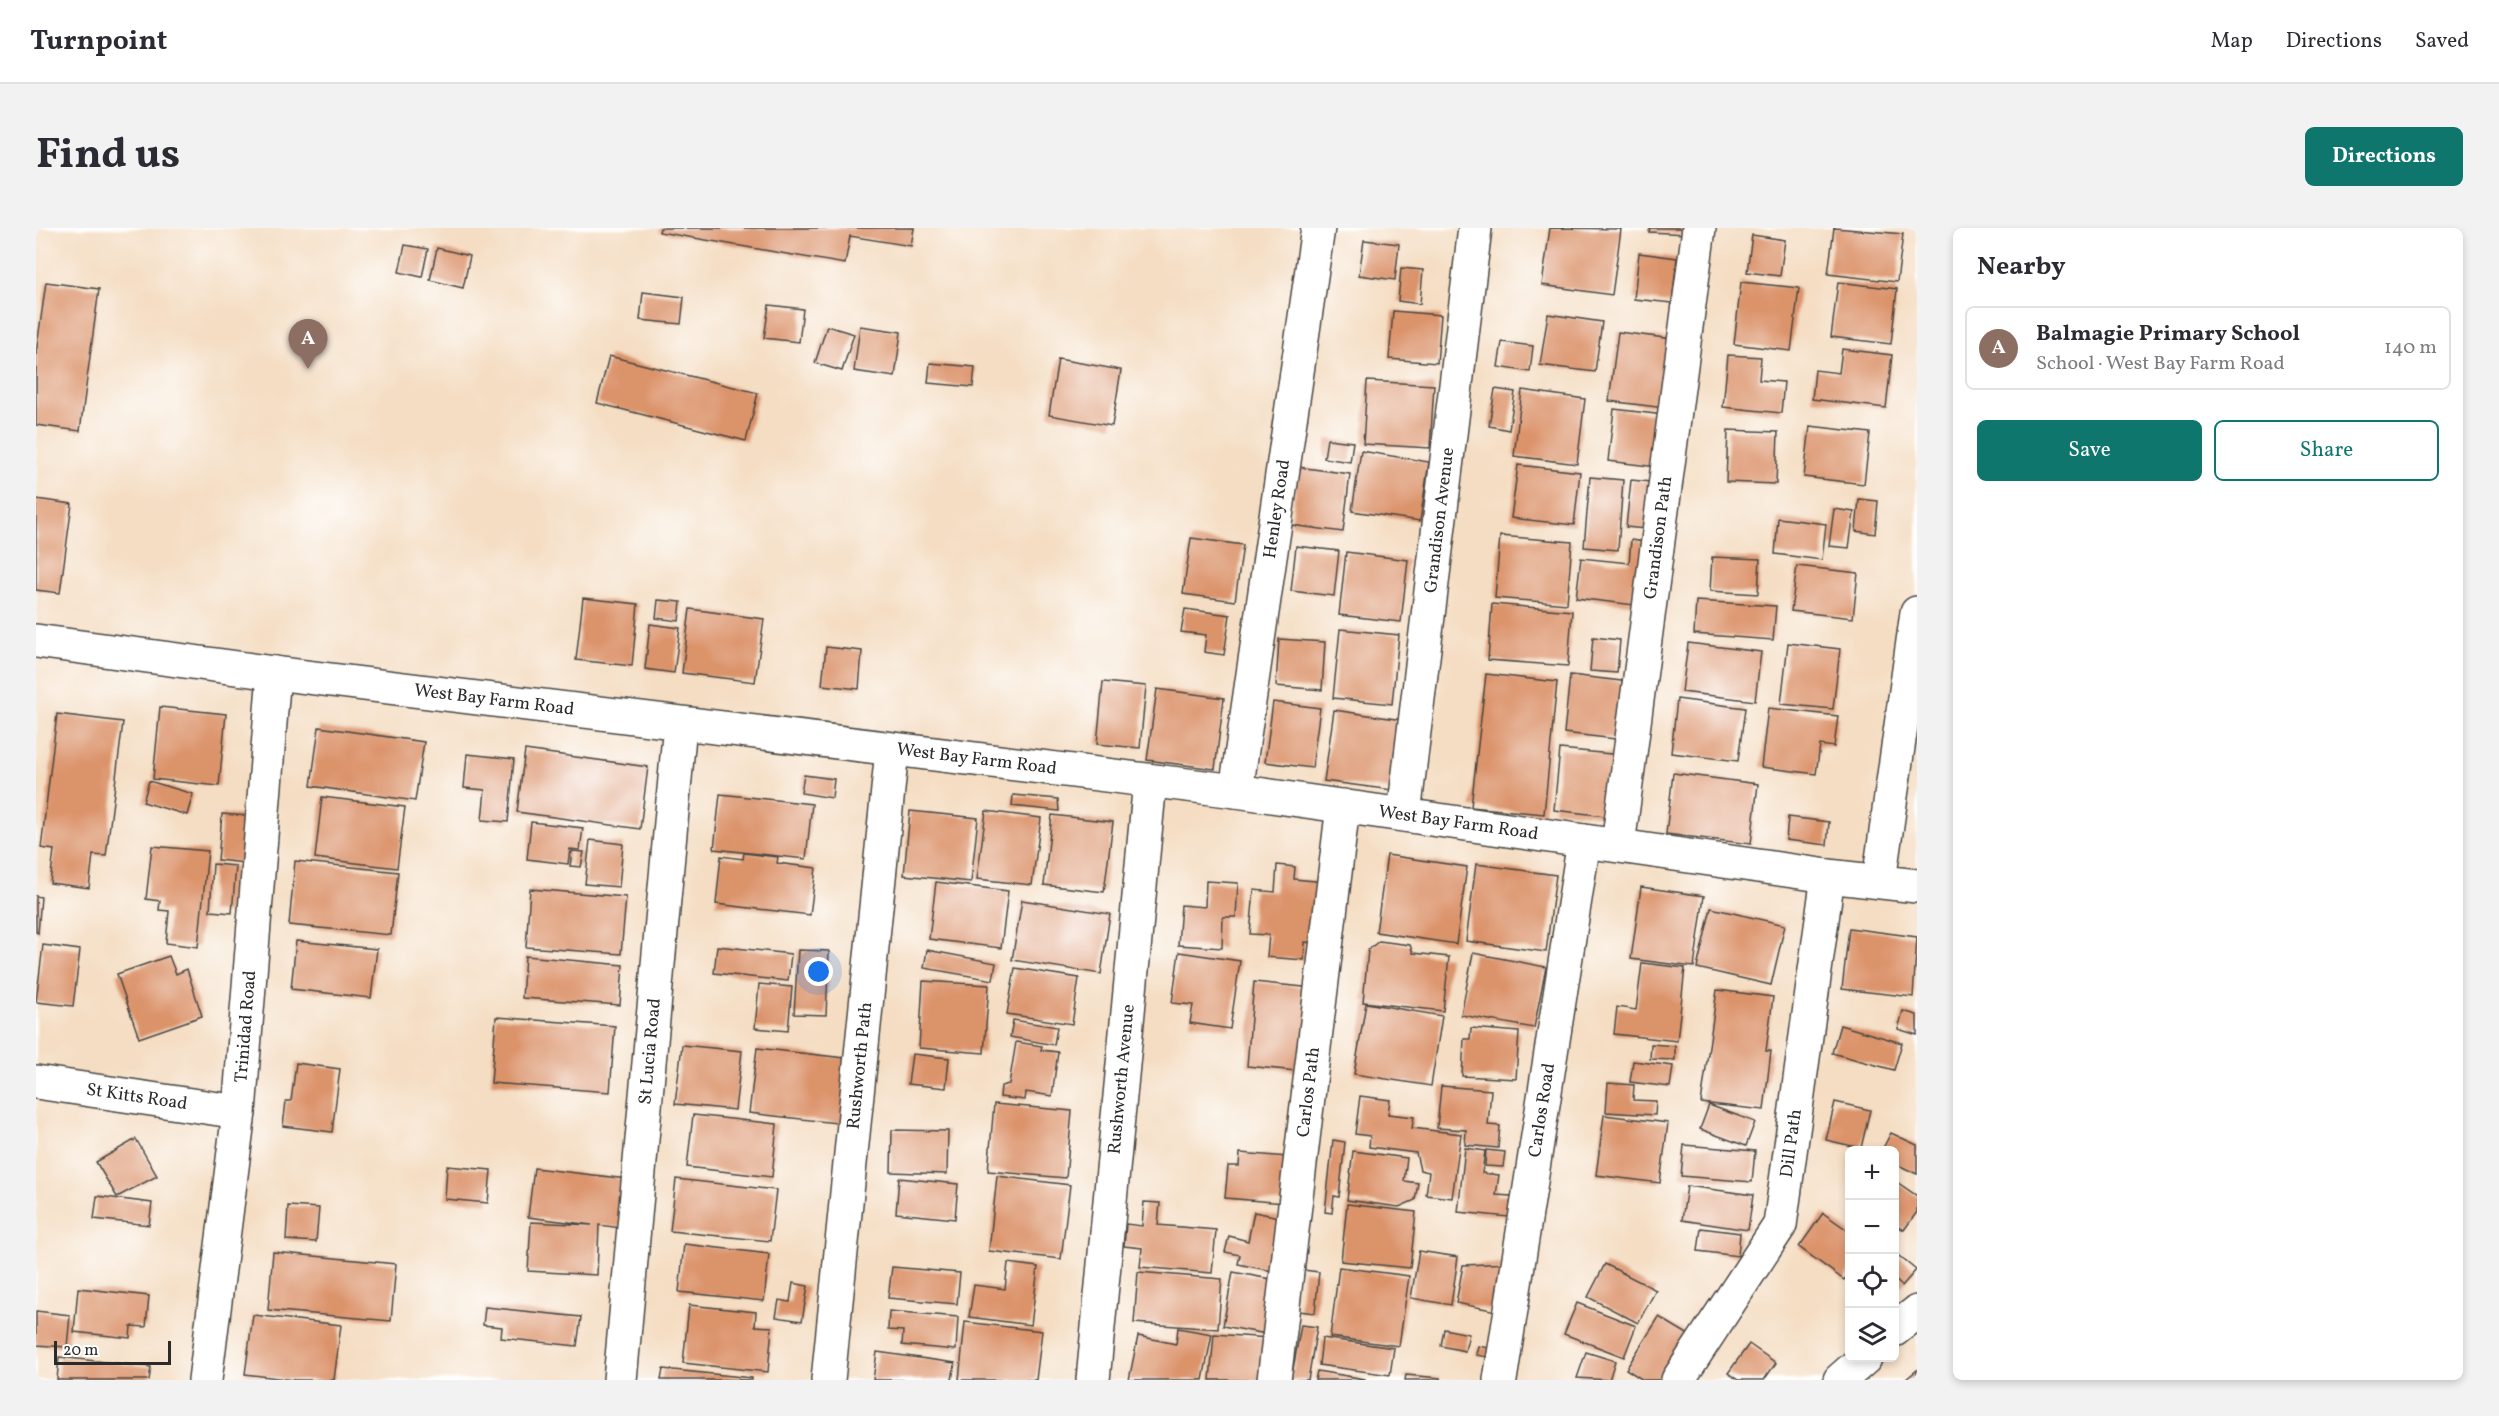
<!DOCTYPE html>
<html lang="en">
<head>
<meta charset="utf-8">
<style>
	body { margin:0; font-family:Vollkorn,serif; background:#f2f2f3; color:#2b2b33 }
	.controls { position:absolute; right:18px; bottom:18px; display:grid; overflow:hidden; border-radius:9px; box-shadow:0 3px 9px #0003 }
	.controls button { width:54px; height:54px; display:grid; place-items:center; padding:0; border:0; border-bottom:2px solid #e1e1e2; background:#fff; color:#2b2b33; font:30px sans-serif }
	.scale { position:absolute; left:18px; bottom:15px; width:117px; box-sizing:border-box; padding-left:6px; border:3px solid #2b2b2b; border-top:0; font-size:16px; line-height:21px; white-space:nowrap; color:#2b2b2b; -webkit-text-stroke:4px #fff; paint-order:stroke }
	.you { position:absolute; left:783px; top:744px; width:21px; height:21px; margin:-15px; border:4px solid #fff; border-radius:50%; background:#1a73e8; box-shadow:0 0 0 9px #1a73e833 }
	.badge { display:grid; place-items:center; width:39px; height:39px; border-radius:50%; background:#0f766e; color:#fff; font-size:20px; font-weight:700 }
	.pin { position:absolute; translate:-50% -50px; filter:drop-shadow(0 2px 3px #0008) }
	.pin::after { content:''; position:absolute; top:32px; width:21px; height:18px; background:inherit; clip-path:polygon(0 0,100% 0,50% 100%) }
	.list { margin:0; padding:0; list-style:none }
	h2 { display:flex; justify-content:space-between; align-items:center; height:78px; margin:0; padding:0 24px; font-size:26px }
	h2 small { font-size:20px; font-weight:400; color:#7c7c81 }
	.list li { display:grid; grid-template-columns:39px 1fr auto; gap:18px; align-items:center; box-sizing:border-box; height:84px; margin:0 12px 12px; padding:0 12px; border:2px solid #e1e1e2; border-radius:9px }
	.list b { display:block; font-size:22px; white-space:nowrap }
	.list p { margin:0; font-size:20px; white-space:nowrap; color:#7c7c81 }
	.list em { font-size:20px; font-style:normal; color:#7c7c81 }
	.actions { display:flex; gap:12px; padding:18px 24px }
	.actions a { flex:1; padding:14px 0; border:2px solid #0f766e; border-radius:9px; text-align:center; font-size:21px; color:#0f766e }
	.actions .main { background:#0f766e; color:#fff }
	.icon { flex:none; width:33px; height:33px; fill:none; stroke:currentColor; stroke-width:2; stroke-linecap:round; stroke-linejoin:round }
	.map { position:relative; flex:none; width:1881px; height:1152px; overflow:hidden; border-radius:9px }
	header { display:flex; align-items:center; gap:36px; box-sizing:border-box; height:84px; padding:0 30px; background:#fff; border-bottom:2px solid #e1e1e2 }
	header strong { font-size:28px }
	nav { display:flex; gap:33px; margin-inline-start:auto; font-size:21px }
	.intro { display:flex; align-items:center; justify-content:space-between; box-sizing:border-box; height:144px; padding:0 36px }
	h1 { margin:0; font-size:42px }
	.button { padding:15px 27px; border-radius:9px; background:#0f766e; color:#fff; font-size:21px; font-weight:700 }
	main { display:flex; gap:36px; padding:0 36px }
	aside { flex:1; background:#fff; border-radius:9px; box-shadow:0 3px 9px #0003 }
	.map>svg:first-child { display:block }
</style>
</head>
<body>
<header>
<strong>Turnpoint</strong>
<nav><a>Map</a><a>Directions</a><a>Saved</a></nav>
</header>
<div class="intro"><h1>Find us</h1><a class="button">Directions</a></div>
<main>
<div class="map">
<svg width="1881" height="1152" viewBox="0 0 1881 1152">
	<rect width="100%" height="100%" fill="#fff"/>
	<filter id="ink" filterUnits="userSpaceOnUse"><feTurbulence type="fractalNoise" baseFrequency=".0167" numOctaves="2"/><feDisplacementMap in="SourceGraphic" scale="12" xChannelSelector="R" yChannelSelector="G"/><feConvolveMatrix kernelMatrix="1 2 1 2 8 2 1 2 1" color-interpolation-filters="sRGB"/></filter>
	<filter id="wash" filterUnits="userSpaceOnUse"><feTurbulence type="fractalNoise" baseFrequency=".008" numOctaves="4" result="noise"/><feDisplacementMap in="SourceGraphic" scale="24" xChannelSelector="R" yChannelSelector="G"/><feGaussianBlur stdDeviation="1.35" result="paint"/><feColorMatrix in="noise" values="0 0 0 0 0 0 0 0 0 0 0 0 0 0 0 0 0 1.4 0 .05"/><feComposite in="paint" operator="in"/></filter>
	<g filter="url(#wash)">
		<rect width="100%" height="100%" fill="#f4ddc2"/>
		<g id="blocks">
			<g fill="#db936a">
				<path d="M624,0H878L875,18L814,8L809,36L623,4Z"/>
				<path d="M1514,0L1585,1L1576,67L1506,57Z"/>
				<path d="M1614,0H1652L1651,6L1613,4Z"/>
				<path d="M1798,0L1867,6L1861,54L1792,46Z"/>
				<path d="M1716,7L1749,12L1744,48L1711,44Z"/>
				<path d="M1328,12L1363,16L1359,52L1323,47Z"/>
				<path d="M369,17L392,21L386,49L363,44Z"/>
				<path d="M401,20L434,28L427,60L394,52Z"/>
				<path d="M1603,25L1641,30L1636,75L1598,71Z"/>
				<path d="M1365,40L1387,42L1384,76L1362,73Z"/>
				<path d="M10,54L63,61L44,203L0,197V126Z"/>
				<path d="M1705,54L1763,60L1755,123L1698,116Z"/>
				<path d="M1802,54L1861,61L1855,116L1795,109Z"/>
				<path d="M607,64L648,69L645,96L604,92Z"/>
				<path d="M733,77L767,81L763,114L728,110Z"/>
				<path d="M1357,83L1405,87L1401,135L1353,131Z"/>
				<path d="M1512,86L1566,94L1559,144L1504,137Z"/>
				<path d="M791,98L818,106L806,143L779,135Z"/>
				<path d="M824,98L865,104L859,149L818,143Z"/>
				<path d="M1582,104L1637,111L1629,180L1573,173Z"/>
				<path d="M1466,114L1497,118L1494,144L1462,139Z"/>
				<path d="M1806,121L1856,127L1850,180L1776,171L1779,142L1803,145Z"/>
				<path d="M1692,127L1725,129L1723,152L1748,154L1745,185L1687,179Z"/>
				<path d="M573,128L722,165L710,213L561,175Z"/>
				<path d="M1022,131L1085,142L1076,198L1013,187Z"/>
				<path d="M894,135L939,139L937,159L892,155Z"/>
				<path d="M1331,153L1398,157L1394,220L1327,216Z"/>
				<path d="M1459,161L1479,164L1473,202L1453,198Z"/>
				<path d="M1486,162L1549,171L1541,236L1478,228Z"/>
				<path d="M1578,181L1628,187L1621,239L1572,233Z"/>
				<path d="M1774,198L1834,205L1828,256L1768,249Z"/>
				<path d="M1692,202L1742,204L1740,256L1690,254Z"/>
				<path d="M1291,211L1317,214L1314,234L1288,230Z"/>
				<path d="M1325,223L1393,234L1384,293L1316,283Z"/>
				<path d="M1482,237L1544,244L1538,297L1475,290Z"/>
				<path d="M1262,239L1314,246L1307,304L1255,297Z"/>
				<path d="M1554,249L1587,252L1582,322L1548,319Z"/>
				<path d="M1595,252L1624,255L1619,302L1590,299Z"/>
				<path d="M0,271L36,276L24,365L0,362Z"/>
				<path d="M1823,271L1842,273L1839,306L1820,303Z"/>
				<path d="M1798,281L1818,284L1813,320L1793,318Z"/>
				<path d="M1742,290L1790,296L1786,332L1739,326Z"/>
				<path d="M1464,308L1536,314L1531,376L1459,370Z"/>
				<path d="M1155,310L1207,317L1199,373L1147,366Z"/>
				<path d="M1595,312L1614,315L1607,378L1540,370L1545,330L1593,335Z"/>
				<path d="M1260,318L1303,323L1298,368L1255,363Z"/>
				<path d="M1310,324L1372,332L1365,394L1303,387Z"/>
				<path d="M1676,329L1724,331L1722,366L1674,363Z"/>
				<path d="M1761,338L1822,345L1817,390L1755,383Z"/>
				<path d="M547,370L602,376L596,438L540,432Z"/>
				<path d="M622,372L645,374L643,393L620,390Z"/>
				<path d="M1660,373L1740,378L1737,412L1658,406Z"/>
				<path d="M1456,376L1536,383L1532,438L1452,432Z"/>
				<path d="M654,381L728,391L719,454L646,445Z"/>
				<path d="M1149,381L1194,387L1188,427L1168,424L1170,407L1145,404Z"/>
				<path d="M614,396L644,400L638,445L609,441Z"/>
				<path d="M1304,401L1363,407L1356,476L1297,470Z"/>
				<path d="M1557,409L1584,412L1581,445L1554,443Z"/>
				<path d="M1243,411L1289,414L1286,462L1240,458Z"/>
				<path d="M1652,415L1725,424L1719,473L1646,464Z"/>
				<path d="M1752,415L1804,421L1797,481L1745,476Z"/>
				<path d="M790,419L826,423L823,461L786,457Z"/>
				<path d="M1450,446L1521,454L1508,586L1435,579Z"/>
				<path d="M1534,447L1594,454L1588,512L1528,505Z"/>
				<path d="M1067,454L1110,458L1104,520L1061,516Z"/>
				<path d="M1121,461L1188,470L1179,541L1111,532Z"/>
				<path d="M1641,471L1709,480L1702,533L1635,525Z"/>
				<path d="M1237,474L1284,480L1276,540L1229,534Z"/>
				<path d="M124,479L190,486L183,558L117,551Z"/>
				<path d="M1732,480L1802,488L1798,519L1784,517L1780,546L1725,539Z"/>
				<path d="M1298,482L1366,492L1356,562L1288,553Z"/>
				<path d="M21,486L87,494L70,628L57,627L53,660L14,655L18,622L5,620Z"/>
				<path d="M283,499L388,514L379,573L275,558Z"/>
				<path d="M1524,521L1585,527L1578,589L1518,582Z"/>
				<path d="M489,522L612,539L604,601L481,584Z"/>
				<path d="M431,526L478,531L472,594L446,592L449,562L428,560Z"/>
				<path d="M1637,545L1722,556L1715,616L1630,606Z"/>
				<path d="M768,547L798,551L796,570L765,565Z"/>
				<path d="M113,553L157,566L151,587L107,574Z"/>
				<path d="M684,566L776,576L770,631L678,621Z"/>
				<path d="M977,567L1022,571L1023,583L976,578Z"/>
				<path d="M286,569L369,579L361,640L279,630Z"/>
				<path d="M874,583L942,590L935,654L868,647Z"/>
				<path d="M950,583L1005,590L996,657L941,651Z"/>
				<path d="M186,586L212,588L209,635L182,632Z"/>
				<path d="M1016,587L1077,594L1068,664L1008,657Z"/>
				<path d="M1752,589L1793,594L1791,617L1750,612Z"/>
				<path d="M495,594L547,600L544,622L534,621L532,636L491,631Z"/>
				<path d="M554,612L587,616L583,659L549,656Z"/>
				<path d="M116,618L172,623L162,719L130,715L133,683L123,682L124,673L110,671Z"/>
				<path d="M536,623L548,624L545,639L534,638Z"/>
				<path d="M708,625L742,629L741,635L780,640L774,687L680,676L685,628L707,631Z"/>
				<path d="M1351,627L1431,639L1420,716L1340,704Z"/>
				<path d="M259,633L362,644L355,707L253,697Z"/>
				<path d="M177,636L200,638L196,685L174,683Z"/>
				<path d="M1440,636L1520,647L1510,724L1430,713Z"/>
				<path d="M1241,637L1259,639L1258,651L1290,654L1285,716L1269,714L1268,732L1231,729L1233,707L1214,706L1218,662L1239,664Z"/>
				<path d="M1170,653L1202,655L1200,689H1187L1186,720L1142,717L1145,677L1169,679Z"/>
				<path d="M900,654L972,663L965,720L893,711Z"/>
				<path d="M1605,659L1668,668L1658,739L1595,731Z"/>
				<path d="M494,661L590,669L585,726L490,719Z"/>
				<path d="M0,668L5,669L2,705L0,704Z"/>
				<path d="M986,672L1074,686L1065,746L976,732Z"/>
				<path d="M1675,680L1749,697L1735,757L1661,740Z"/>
				<path d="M1813,700L1881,709L1877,769L1806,761Z"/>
				<path d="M260,713L341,721L335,770L255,761Z"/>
				<path d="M1343,713L1374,717L1377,725L1413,729L1407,783L1327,774L1332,722Z"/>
				<path d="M7,717L44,722L37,778L0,774Z"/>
				<path d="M681,718L755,726L752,753L678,745Z"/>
				<path d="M762,722L793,723L790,787L758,786Z"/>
				<path d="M891,722L960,735L957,752L888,740Z"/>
				<path d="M1143,724L1204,733L1194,801L1154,795L1157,777L1136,775Z"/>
				<path d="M1437,725L1510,739L1498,800L1425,787Z"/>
				<path d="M133,728L140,746L151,741L166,788L103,810L81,746Z"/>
				<path d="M489,728L587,737L584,777L486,770Z"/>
				<path d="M1606,735L1649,740L1641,813L1578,806L1581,779L1600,782Z"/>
				<path d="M979,740L1043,750L1036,796L971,786Z"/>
				<path d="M887,753L953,757L948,825L883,820Z"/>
				<path d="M1218,754L1278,760L1270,844L1211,838Z"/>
				<path d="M723,756L756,759L752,803L719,800Z"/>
				<path d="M1681,762L1737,769L1730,823H1735L1728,882L1665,875Z"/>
				<path d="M1330,775L1406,788L1395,858L1318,846Z"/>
				<path d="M1867,783L1881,787V807L1862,801Z"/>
				<path d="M460,789L579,798L574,864L455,855Z"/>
				<path d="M977,792L1021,799L1018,817L974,809Z"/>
				<path d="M1804,797L1866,815L1858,842L1796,825Z"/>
				<path d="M1435,800L1483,804L1480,851L1426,848L1428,811H1434Z"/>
				<path d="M980,814L1006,818L1005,822L1022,824L1016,868L990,864L989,872L964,869L965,858L973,856Z"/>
				<path d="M1615,816L1639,818V832L1614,831Z"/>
				<path d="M646,817L706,823L699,882L639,876Z"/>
				<path d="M721,820L817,831L809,896L713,885Z"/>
				<path d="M876,826L913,830L910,860L872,856Z"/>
				<path d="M1597,833L1637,838L1634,859L1594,854Z"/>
				<path d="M260,835L304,841L296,904L247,898L250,873H255Z"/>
				<path d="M1572,855L1598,857L1597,872L1620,873L1619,887L1570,884Z"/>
				<path d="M1405,858L1455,862L1452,897L1464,898L1462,920L1429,917L1430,902L1401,900Z"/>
				<path d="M1324,868L1354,872L1352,886L1378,889L1376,900L1425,906L1416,970L1390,967L1393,944L1384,942L1380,925L1333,919L1334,908L1319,906Z"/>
				<path d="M1799,874L1834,882L1825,920L1790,912Z"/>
				<path d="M958,876L1036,883L1030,950L952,943Z"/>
				<path d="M1673,877L1719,894L1710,918L1664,901Z"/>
				<path d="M657,887L741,896L736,949L651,939Z"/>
				<path d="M1568,887L1632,895L1624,955L1560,947Z"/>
				<path d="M856,902L912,903L911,946L855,944Z"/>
				<path d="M1855,905L1881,917V946L1858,935V922H1846Z"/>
				<path d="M100,911L121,948L81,969L60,934Z"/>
				<path d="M1297,912L1309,914L1303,969L1298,968L1296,985L1289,984Z"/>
				<path d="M1648,917L1719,923L1716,954L1645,948Z"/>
				<path d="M1429,920L1449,923L1446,945L1463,947L1460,967L1475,968L1473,989L1422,984Z"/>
				<path d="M1450,922L1469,924L1467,939L1449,938Z"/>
				<path d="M1317,923L1371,930L1368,953L1382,955L1379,972L1363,979L1311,972Z"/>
				<path d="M1204,925L1252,929L1249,975L1189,970L1192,938H1203Z"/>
				<path d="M411,938L455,942L452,975L409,971Z"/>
				<path d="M498,940L591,951L585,1000L563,997L561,1047L492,1043L495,994L556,997L492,989Z"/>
				<path d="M961,948L1034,957L1025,1031L953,1023Z"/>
				<path d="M863,950L922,956L919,991L860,985Z"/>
				<path d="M640,951L740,962L734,1013L634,1003Z"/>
				<path d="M1858,952L1881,968V984L1868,1002L1858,996Z"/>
				<path d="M1651,958L1717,967L1712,1002L1646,992Z"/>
				<path d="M61,968L116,975L113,997L58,991Z"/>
				<path d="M1108,974L1124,975L1122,997L1180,1002L1176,1045L1104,1039L1106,1020L1088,1018L1090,996L1106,998Z"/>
				<path d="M1311,976L1380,984L1374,1040L1305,1033Z"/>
				<path d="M252,978L283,980L280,1014L250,1012Z"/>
				<path d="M1218,984L1253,991L1241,1044L1202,1036L1204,1027L1189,1024L1193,1008L1212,1013Z"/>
				<path d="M1787,985L1814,1004V1044L1808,1052L1763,1019Z"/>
				<path d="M1665,1000L1704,1005L1702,1028L1662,1023Z"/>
				<path d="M648,1016L733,1026L728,1073L643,1064Z"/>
				<path d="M1383,1023L1422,1029L1415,1077L1375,1070Z"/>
				<path d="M237,1024L360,1036L355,1093L232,1082Z"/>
				<path d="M1858,1024L1880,1042L1866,1058L1858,1051Z"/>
				<path d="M972,1035L1002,1039L995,1097L933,1089L938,1057L969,1061Z"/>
				<path d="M1476,1035L1466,1084L1420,1075L1427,1037Z"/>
				<path d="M1569,1036L1620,1062L1602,1095L1552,1069Z"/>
				<path d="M856,1039L924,1045L921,1076L852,1070Z"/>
				<path d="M1303,1039L1373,1048L1363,1118L1294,1109Z"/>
				<path d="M1267,1042L1283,1044L1279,1085L1263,1083Z"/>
				<path d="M1102,1044L1186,1051L1182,1101L1098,1095Z"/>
				<path d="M1197,1044L1245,1053L1236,1107L1187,1098Z"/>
				<path d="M757,1055L772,1058L766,1093L740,1089L743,1072L754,1074Z"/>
				<path d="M42,1060L113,1068L110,1099L95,1098L94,1110L38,1104Z"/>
				<path d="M1541,1075L1600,1098L1588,1129L1528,1106Z"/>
				<path d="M653,1077L720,1084L719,1098L736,1099L732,1144L647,1135Z"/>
				<path d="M449,1079L545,1089L541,1118L465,1110L466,1099L447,1097Z"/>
				<path d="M0,1083L34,1087L31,1119L0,1117Z"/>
				<path d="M853,1083L922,1089L920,1122L866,1117L867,1103L852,1102Z"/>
				<path d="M217,1087L305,1097L298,1152H258L209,1146Z"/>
				<path d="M1623,1089L1653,1107L1624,1152H1607L1590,1141Z"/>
				<path d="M929,1094L1006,1103L1000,1152H923Z"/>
				<path d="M1265,1097L1281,1099L1272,1152H1255Z"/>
				<path d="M1142,1100L1176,1106L1167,1152H1093L1102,1108L1140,1116Z"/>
				<path d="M1408,1101L1433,1106L1429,1123L1405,1118Z"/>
				<path d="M1178,1106L1233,1110L1230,1152H1174Z"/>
				<path d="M1286,1110L1358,1120L1354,1147L1283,1137Z"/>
				<path d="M1713,1116L1740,1135L1728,1152H1702L1692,1145Z"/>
				<path d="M1442,1118L1459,1121L1458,1130L1440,1127Z"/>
				<path d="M841,1124L919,1135L916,1152H837Z"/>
				<path d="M1550,1124L1579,1133L1573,1152L1541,1150Z"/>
				<path d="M23,1129L115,1139L113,1152H21Z"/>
				<path d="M627,1141L716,1150V1152H625Z"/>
				<path d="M1881,1142V1152H1869Z"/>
				<path d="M1281,1143L1329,1151V1152H1279Z"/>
				<path d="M1370,1147L1404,1150V1152H1369Z"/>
			</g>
		</g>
	</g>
	<g filter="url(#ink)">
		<use href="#blocks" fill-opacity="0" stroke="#494642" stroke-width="1.5"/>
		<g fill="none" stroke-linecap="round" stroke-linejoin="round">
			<g stroke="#494642" stroke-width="36">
				<g id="street">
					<path id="s1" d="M0,413L238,445L1200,563L1792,648L1881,658"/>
					<path id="s2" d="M1200,563L1282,0"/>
					<path id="s3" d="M1368,586L1439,0"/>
					<path id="s4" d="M1582,617L1663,0"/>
					<path d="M1843,653L1881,385"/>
					<path id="s5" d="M0,854L203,884"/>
					<path d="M1858,1102L1881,1084"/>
					<path id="s6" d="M169,1152L203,884L238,445"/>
					<path id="s7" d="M584,1152L644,496"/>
					<path id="s8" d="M792,1152L856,522"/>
					<path id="s9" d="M1057,1152L1114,553"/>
					<path id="s10" d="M1238,1152L1307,578"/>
					<path id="s11" d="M1464,1152L1548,613"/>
					<path id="s12" d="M1642,1152L1744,997L1792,648"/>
					<path d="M1804,1152L1829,1130"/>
				</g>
			</g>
			<use href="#street" stroke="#fff" stroke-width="33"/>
		</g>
	</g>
	<g text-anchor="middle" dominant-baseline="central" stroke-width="4.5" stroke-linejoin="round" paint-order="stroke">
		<g font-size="18" fill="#2b2b2b" stroke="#fff">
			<text stroke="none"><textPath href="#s2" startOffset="285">Henley Road</textPath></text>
			<text stroke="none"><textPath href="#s3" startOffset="296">Grandison Avenue</textPath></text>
			<text stroke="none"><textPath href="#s4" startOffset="310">Grandison Path</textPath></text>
			<text stroke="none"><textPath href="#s1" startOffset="462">West Bay Farm Road</textPath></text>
			<text stroke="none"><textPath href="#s1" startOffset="948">West Bay Farm Road</textPath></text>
			<text stroke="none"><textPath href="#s1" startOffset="1434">West Bay Farm Road</textPath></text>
			<text stroke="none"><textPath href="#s6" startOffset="356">Trinidad Road</textPath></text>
			<text stroke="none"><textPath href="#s7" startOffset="330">St Lucia Road</textPath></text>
			<text stroke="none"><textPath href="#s8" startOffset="316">Rushworth Path</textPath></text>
			<text stroke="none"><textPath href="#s9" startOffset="302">Rushworth Avenue</textPath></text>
			<text stroke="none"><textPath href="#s10" startOffset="290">Carlos Path</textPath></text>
			<text stroke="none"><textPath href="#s5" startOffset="102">St Kitts Road</textPath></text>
			<text stroke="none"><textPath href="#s11" startOffset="273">Carlos Road</textPath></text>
			<text stroke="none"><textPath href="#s12" startOffset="268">Dill Path</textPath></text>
		</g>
	</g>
</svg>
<div class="controls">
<button>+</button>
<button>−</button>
<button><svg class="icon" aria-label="locate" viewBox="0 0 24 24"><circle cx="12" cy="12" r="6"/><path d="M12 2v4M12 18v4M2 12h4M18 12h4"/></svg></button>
<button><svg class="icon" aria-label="layers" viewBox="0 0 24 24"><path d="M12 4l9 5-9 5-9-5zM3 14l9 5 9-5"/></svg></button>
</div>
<div class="scale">20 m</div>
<div class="you"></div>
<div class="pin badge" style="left:272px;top:141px;background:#8d6e63">A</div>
</div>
<aside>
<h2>Nearby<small></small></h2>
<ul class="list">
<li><span class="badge" style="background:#8d6e63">A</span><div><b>Balmagie Primary School</b><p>School · West Bay Farm Road</p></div><em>140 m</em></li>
</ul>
<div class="actions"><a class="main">Save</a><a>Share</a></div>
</aside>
</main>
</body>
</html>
